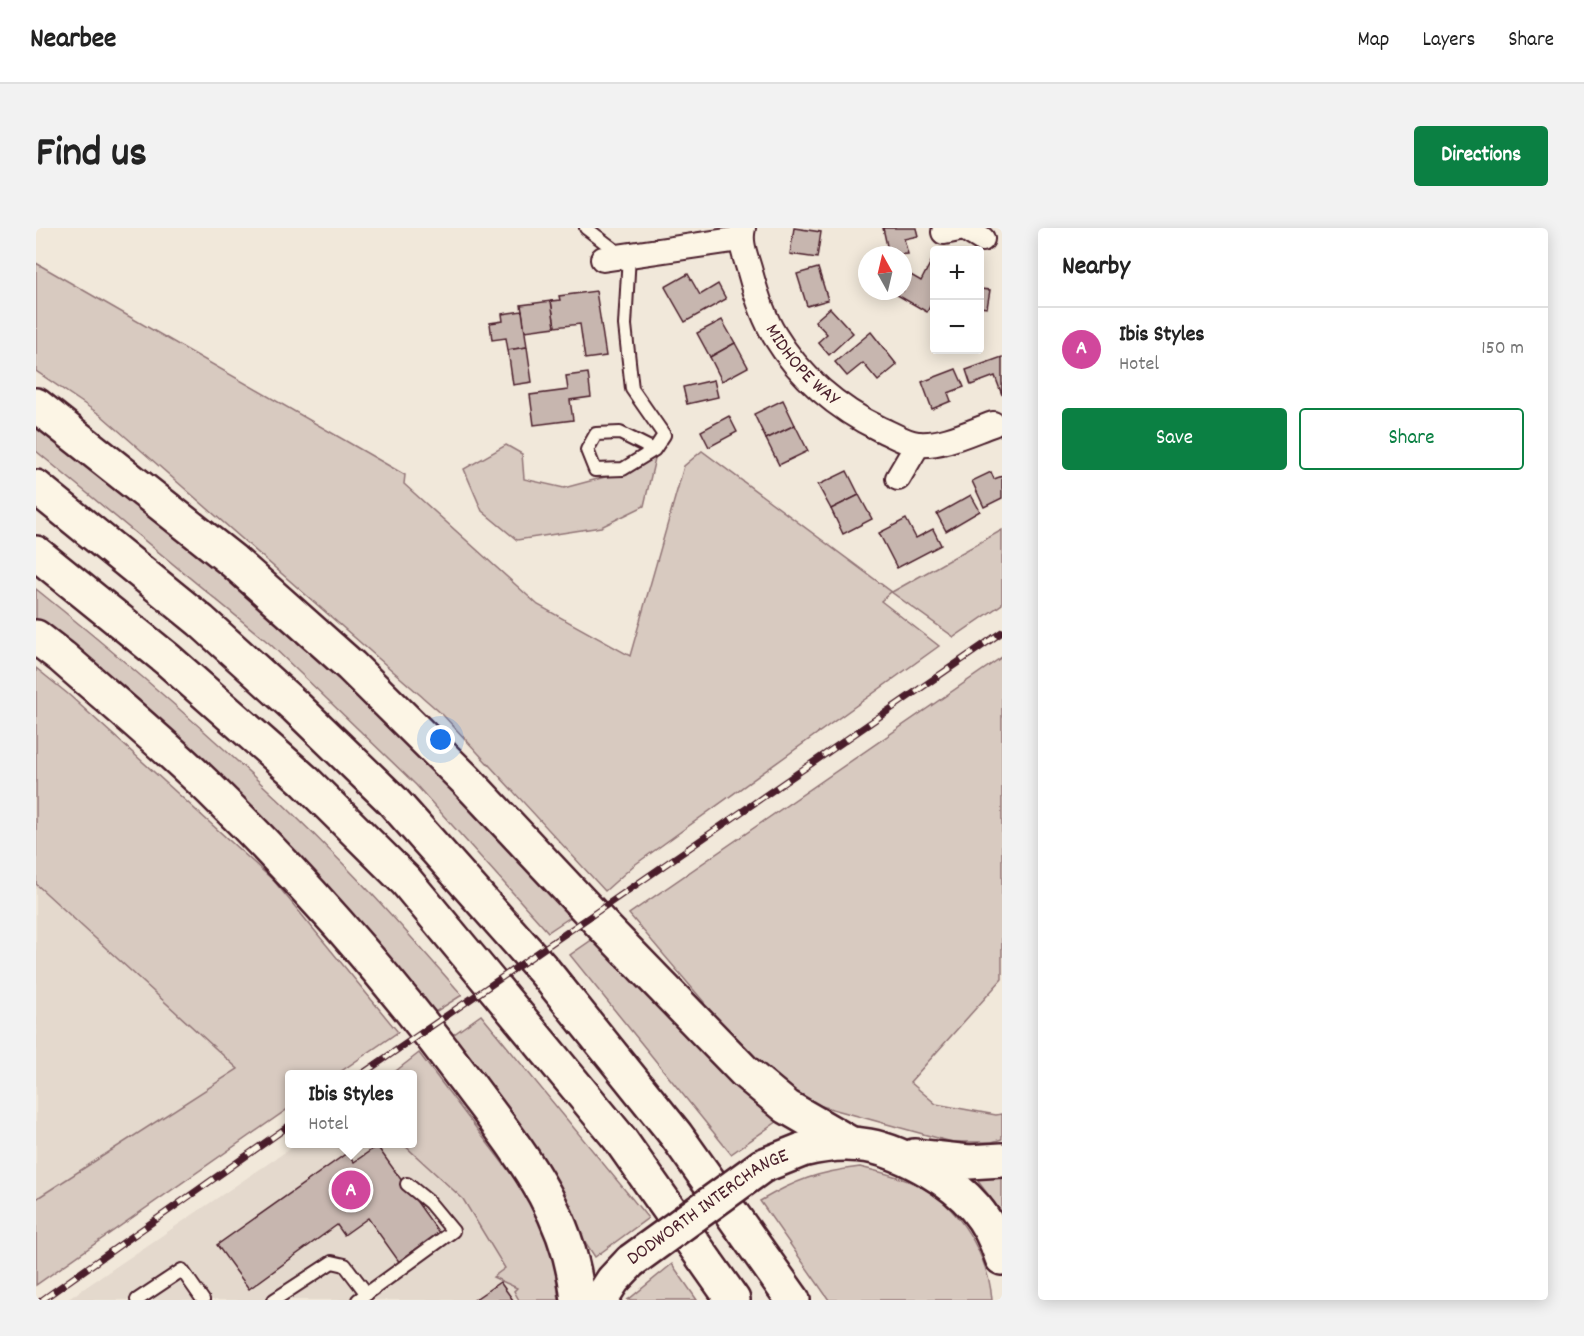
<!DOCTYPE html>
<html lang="en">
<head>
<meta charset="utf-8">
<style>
	body { margin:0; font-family:Dekko,sans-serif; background:#f2f2f2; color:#222 }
	.controls { position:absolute; right:18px; top:18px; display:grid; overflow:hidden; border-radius:6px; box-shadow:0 3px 15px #0003 }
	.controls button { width:54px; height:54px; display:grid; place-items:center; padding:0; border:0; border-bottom:2px solid #e0e0e0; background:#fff; color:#222; font:30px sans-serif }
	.compass { position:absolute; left:822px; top:18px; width:54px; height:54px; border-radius:50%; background:#fff; box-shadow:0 3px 15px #0003; rotate:352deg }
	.you { position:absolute; left:405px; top:512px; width:21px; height:21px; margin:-15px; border:4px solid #fff; border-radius:50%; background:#1a73e8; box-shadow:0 0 0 9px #1a73e833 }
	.badge { display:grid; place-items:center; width:39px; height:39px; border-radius:50%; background:#0b8043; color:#fff; font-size:20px; font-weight:700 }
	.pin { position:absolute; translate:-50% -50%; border:3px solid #fff; box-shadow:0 2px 6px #0006 }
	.popup { position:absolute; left:249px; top:842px; width:132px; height:78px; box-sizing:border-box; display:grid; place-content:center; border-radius:6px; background:#fff; filter:drop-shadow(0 2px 4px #0005); font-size:20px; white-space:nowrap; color:#767676 }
	.popup b { font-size:22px; color:#222 }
	.popup::after { content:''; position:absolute; left:50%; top:100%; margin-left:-12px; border:12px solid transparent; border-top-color:#fff }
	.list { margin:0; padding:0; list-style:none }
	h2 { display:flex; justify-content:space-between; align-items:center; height:78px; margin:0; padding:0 24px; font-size:26px }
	h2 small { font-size:20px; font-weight:400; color:#767676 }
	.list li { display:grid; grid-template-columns:39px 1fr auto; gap:18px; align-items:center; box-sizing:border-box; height:84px; padding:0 24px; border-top:2px solid #e0e0e0 }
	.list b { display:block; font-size:22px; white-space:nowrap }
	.list p { margin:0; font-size:20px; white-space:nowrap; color:#767676 }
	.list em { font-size:20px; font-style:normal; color:#767676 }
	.actions { display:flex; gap:12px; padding:18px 24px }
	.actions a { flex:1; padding:14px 0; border:2px solid #0b8043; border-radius:6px; text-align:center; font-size:21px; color:#0b8043 }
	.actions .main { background:#0b8043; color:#fff }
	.map { position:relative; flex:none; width:966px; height:1072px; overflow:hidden; border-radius:6px }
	header { display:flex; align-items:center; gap:36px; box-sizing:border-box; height:84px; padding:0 30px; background:#fff; border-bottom:2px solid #e0e0e0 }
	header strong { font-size:28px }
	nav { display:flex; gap:33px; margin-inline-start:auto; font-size:21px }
	.intro { display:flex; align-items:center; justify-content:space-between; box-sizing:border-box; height:144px; padding:0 36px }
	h1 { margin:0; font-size:42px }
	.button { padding:15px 27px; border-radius:6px; background:#0b8043; color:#fff; font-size:21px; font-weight:700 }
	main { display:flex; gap:36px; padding:0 36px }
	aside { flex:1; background:#fff; border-radius:6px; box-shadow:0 3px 15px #0003 }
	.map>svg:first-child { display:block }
</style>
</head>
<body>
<header>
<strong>Nearbee</strong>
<nav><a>Map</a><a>Layers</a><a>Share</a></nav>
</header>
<div class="intro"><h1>Find us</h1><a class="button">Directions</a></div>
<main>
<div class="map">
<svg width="966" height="1072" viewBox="0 0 966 1072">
	<rect width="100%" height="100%" fill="#f1e8da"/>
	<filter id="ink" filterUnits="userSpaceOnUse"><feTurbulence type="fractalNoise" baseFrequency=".0167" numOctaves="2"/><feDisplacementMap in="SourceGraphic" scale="12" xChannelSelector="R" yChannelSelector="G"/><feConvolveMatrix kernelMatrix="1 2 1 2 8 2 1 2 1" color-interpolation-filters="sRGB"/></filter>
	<g filter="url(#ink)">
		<g fill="#e4d9cd">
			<path d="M0,656L202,841L0,971Z"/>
			<path d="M261,916H367L489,1028L523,1072H31Z"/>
		</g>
		<g fill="#d8cac0" stroke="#917476" stroke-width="1.5">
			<path d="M0,35L369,247L368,256L502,377L594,428L648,238L666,223L856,364L966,302V376L918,409L855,364L845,373L903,418L597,638L569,663L407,487L66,188L0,143Z"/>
			<path d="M0,195L108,275L228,380L339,482L539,686L512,704L380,557L234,416L0,223Z"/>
			<path d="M470,217L486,226L488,251L528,260L584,245L620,226L608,278L565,299L481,312L446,283L428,241Z"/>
			<path d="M0,361C117,455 232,555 335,665C366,698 396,733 426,767L396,786L151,525L0,392Z"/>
			<path d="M966,429V751L874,854L900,876L960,887L966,886V911L956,914H916L771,874L744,860L671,792L668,774L593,686Z"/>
			<path d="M0,440L32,466L238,653L362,804L301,846H254L253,880L0,1057V971L202,841L0,656Z"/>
			<path d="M560,709L745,891L695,926L534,727Z"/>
			<path d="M445,787L612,990L559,1029L414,809Z"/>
			<path d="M383,825L491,967L509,998L518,1032L523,1072H483L478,1063L481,1060L457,1049L469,1040L427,971L367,916H376V846H356Z"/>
			<path d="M824,939C849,945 875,951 897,966C929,989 953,1033 956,1072H793L724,973C760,952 782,944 824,939Z"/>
			<path d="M966,944V985L938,948Z"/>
			<path d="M636,1036L661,1072H591L593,1071Z"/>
		</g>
		<g fill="#c7b6af" stroke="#4a1f2b" stroke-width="1.5">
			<path d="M758,0L785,4L781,30L754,26Z"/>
			<path d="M847,0H880L882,8L868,11L872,26L853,27Z"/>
			<path d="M896,32L898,33V71L891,84L856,64L867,63L868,43L885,53Z"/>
			<path d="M782,40L792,72L771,78L761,46Z"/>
			<path d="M652,46L664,67L682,56L690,71L649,94L629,59Z"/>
			<path d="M944,61L954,62L951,80L944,79Z"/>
			<path d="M560,63L570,128L549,131L544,96L519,99L515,73L524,72L523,68Z"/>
			<path d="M515,73L519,99L489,103L485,77Z"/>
			<path d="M794,80L817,105L793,127L782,114L791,106L779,93Z"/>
			<path d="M486,83L491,119L472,122L470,110L456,112L454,95L467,93L466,86Z"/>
			<path d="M686,92L699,115L674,129L661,105Z"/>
			<path d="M835,104L861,137L842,153L827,135L811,148L799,134Z"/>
			<path d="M699,115L712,139L686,153L674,129Z"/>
			<path d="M491,119L496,154L477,157L472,122Z"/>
			<path d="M966,129V167L959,148L935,157L930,142Z"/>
			<path d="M920,141L928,159L912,165L915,173L896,181L886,154Z"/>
			<path d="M552,145L555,169L534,172L537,192L498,197L494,167L532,162L530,148Z"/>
			<path d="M678,152L682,169L651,176L647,159Z"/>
			<path d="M747,172L759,197L730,211L718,186Z"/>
			<path d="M693,188L701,204L673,219L665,203Z"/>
			<path d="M759,197L772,223L743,237L730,211Z"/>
			<path d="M811,243L823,267L795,281L782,257Z"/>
			<path d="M955,244L958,251L966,248V270L948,279L936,253Z"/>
			<path d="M823,267L836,291L807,306L795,281Z"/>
			<path d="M935,267L944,283L910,303L901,286Z"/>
			<path d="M870,291L880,310L897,301L905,317L861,340L843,305Z"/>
			<path d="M341,918L404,1006L364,1035L332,990L308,1007L301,997L213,1061L181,1017L311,925L318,934Z"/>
			<path d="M464,1054L477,1072H438Z"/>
		</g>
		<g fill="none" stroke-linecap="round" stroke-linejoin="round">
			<g stroke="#4a1f2b" stroke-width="16">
				<g id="service">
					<path d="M550,0L584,26"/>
					<path d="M593,27L589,97L596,161L628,207L618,222L587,241L559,242L551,222L560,206L584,205L618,222"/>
					<path d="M101,1072L146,1042L167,1072"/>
					<path d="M238,1072L296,1034L309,1037L331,1066"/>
					<path d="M322,1072L417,1003L393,974L371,956"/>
				</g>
			</g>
			<g stroke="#4a1f2b" stroke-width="28">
				<g id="minor">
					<path id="s1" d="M707,0C703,15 710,29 714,44C720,66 727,89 739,108C763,148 802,181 844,201C856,206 869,215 882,216C907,218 934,204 957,196"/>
					<path d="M908,4L928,0L946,11"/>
					<path d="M567,31L704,11"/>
					<path d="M862,250L882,216"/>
				</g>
			</g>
			<g stroke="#4a1f2b" stroke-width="38">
				<g id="trunk">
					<path d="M766,922C818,909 849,917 894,943C931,965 953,989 966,1030"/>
					<path d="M878,928L933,934L966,932"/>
					<path d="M564,1072L577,1052L595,1033"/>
				</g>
			</g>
			<g stroke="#4a1f2b" stroke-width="38">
				<g id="motorway">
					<path d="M0,177L197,333L315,438L431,553L571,702L709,844L751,879L815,916"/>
					<path d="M0,259L165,393L260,479L356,572L509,744L640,907L757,1072"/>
					<path d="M0,325L131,431L269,553L370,653L583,910L697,1072"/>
					<path d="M0,409L26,429C76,473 128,516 175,562C267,652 353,750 430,853C481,922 534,983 542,1072"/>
				</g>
			</g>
			<use href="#service" stroke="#fcf5e5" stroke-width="12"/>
			<use href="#minor" stroke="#fcf5e5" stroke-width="24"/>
			<use href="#trunk" stroke="#fcf5e5" stroke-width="33"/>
			<use href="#motorway" stroke="#fcf5e5" stroke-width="33"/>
			<g stroke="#4a1f2b" stroke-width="7">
				<g id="rail">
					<path d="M326,846L966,404"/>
					<path d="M6,1072L254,897"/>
				</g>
			</g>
			<use href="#rail" stroke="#fcf5e5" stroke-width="4.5" stroke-dasharray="14" stroke-linecap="butt"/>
			<g stroke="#4a1f2b" stroke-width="38" stroke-linecap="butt">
				<g id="trunk-bridge">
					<path id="s2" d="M595,1033L726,938L766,922"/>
				</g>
			</g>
			<use href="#trunk-bridge" stroke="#fcf5e5" stroke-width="33"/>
		</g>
	</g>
	<g text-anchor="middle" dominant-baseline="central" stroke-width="5" stroke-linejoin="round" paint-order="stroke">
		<g font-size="20" fill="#4a1f2b" stroke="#fcf5e5">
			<text stroke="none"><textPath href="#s1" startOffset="154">MIDHOPE WAY</textPath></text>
			<text stroke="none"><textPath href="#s2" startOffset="94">DODWORTH INTERCHANGE</textPath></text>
		</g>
	</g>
</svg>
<div class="controls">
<button>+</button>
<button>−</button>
</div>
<svg class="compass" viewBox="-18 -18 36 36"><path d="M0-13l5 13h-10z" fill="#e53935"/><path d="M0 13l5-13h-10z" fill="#767676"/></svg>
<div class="you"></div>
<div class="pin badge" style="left:315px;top:962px;background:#d1479c">A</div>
<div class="popup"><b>Ibis Styles</b>Hotel</div>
</div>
<aside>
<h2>Nearby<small></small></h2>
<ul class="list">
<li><span class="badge" style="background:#d1479c">A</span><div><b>Ibis Styles</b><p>Hotel</p></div><em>150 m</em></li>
</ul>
<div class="actions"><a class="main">Save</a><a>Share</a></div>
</aside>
</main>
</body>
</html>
